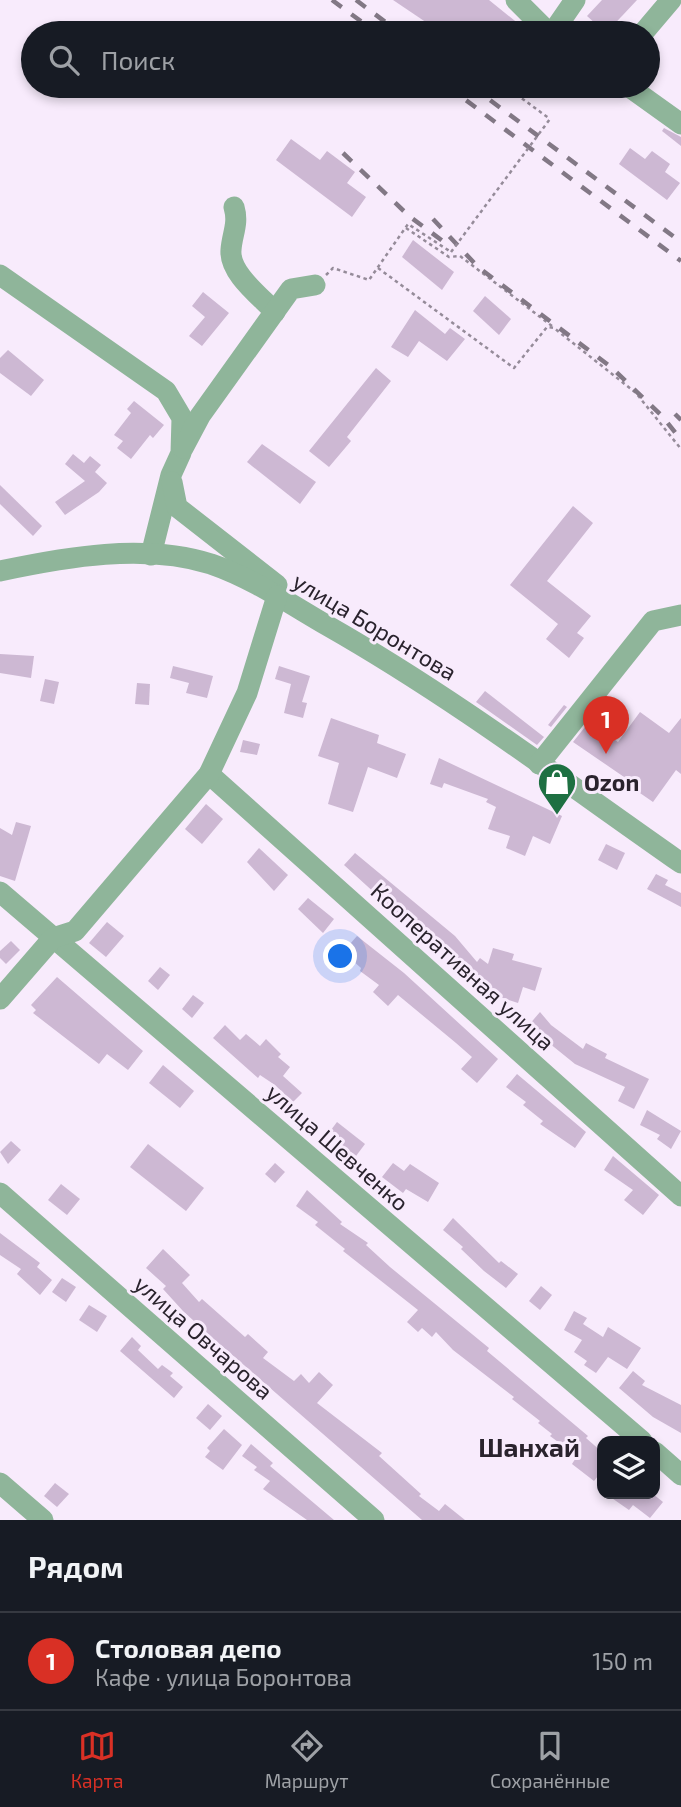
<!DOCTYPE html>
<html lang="ru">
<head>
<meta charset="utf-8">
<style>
	body { margin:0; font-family:"Exo 2",sans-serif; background:#20242c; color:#f1f3f6 }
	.controls { position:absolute; right:21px; bottom:21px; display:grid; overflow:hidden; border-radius:14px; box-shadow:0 4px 10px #0003 }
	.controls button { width:63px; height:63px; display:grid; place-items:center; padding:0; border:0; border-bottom:2px solid #363941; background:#171b24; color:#f1f3f6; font:35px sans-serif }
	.you { position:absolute; left:341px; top:957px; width:24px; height:24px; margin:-18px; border:5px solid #fff; border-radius:50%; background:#1a73e8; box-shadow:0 0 0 10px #1a73e833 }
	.badge { display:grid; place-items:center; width:46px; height:46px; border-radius:50%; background:#d93025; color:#fff; font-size:23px; font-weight:700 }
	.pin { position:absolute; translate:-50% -58px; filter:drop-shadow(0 2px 4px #0008) }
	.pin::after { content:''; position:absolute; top:37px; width:24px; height:21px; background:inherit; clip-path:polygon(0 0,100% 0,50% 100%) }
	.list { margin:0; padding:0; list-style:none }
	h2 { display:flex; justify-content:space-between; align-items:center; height:91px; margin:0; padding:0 28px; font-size:30px }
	h2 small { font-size:23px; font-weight:400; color:#9ea1a6 }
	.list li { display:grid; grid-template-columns:46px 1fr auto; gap:21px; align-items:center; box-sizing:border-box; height:98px; padding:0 28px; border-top:2px solid #363941 }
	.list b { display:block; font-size:26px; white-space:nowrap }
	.list p { margin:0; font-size:23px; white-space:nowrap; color:#9ea1a6 }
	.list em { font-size:23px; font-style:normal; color:#9ea1a6 }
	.icon { flex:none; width:38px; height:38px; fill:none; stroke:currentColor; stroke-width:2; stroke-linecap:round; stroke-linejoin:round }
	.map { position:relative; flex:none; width:681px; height:1520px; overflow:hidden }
	.search { position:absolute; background:#171b24; box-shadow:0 4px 10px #0003; left:21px; right:21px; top:21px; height:77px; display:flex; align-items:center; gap:18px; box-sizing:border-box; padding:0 24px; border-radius:38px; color:#9ea1a6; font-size:26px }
	.sheet { height:189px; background:#171b24 }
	nav { display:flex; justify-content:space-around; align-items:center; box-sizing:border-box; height:98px; border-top:2px solid #363941; background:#171b24; font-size:19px; color:#9ea1a6 }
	nav a { display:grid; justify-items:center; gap:4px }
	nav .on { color:#d93025 }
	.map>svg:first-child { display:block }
</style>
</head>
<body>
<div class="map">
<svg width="681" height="1520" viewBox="0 0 681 1520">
	<rect width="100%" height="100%" fill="#f8ebfc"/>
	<g fill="#cdb8d3">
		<path d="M393,0H489L530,33H442Z"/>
		<path d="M602,0H637L606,33L587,16Z"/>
		<path d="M664,128L681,137V146L662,131Z"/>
		<path d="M291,139L320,160L327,151L355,172L347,183L366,197L352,217L276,160Z"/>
		<path d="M630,148L645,159L652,151L670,164L665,172L680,183L667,200L619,164Z"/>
		<path d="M413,240L454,272L442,290L402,257Z"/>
		<path d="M203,292L229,313L202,346L189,336L205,317L192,306Z"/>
		<path d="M485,296L511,319L499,335L473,311Z"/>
		<path d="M415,310L445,334L450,328L465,339L447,361L419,341L408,357L391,347Z"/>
		<path d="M8,350L44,380L31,396L0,373V358Z"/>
		<path d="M376,368L391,381L347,437L351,441L329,467L309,451Z"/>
		<path d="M134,401L164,425L153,438L150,435L131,459L117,448L123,441L114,435L131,413L127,409Z"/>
		<path d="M262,444L316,482L300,504L247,462Z"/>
		<path d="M73,454L84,463L90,456L101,465L95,472L107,483L99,492L65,515L55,502L85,481L65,464Z"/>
		<path d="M0,485L42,526L33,536L0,504Z"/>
		<path d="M573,506L593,523L547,581L591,616L577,633L584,638L569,658L546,639L558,624L510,585Z"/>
		<path d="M0,654L34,656L31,678L0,673Z"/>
		<path d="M173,666L213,676L207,698L186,693L189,683L170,678Z"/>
		<path d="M279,666L310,676L302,702L307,703L303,718L284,713L291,684L275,679Z"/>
		<path d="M45,679L59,682L54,704L40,701Z"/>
		<path d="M137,683L150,684L149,705L135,704Z"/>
		<path d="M485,691L544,737L537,745L476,702Z"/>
		<path d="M564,705L567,707L551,727L548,725Z"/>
		<path d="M640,712L669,733L681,718V774L676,770L653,802L624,782L627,779L573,742L589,722L618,742Z"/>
		<path d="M331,718L379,735L377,743L406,754L397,778L368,767L353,812L328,804L339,763L318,756Z"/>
		<path d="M243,740L260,744L257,755L240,752Z"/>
		<path d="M439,758L562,816L550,844L533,836L525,856L506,848L510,836L488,829L496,807L486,802L488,799L444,783L442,788L430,784Z"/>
		<path d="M206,804L223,819L202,844L185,829Z"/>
		<path d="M16,822L31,826L15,881L0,876V828L12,835Z"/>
		<path d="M606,844L625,853L617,870L598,860Z"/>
		<path d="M259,848L288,875L274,891L247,862Z"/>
		<path d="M355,853L455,936L477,962L480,958L488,964L493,948L514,954L512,960L542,968L535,991L523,987L518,1003L494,995L425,936L423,937L344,865Z"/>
		<path d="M656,874L668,880L665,885L681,893V907L647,889Z"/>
		<path d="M308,898L334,919L323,933L298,909Z"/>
		<path d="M107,922L124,936L106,957L89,943Z"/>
		<path d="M357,936L404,973L498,1059L477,1083L461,1069L472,1057L456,1043L398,995L388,1006L373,992L379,985L360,971L361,968L343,952Z"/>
		<path d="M11,941L20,950L6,964L0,958V951Z"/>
		<path d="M160,967L170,975L158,990L148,981Z"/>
		<path d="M57,977L143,1051L128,1070L107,1054L99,1064L33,1013L36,1010L31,1005Z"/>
		<path d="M193,995L204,1003L192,1018L182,1009Z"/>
		<path d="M540,1012L551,1025L583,1049L586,1043L607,1054L605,1058L649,1079L634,1109L618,1101L625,1087L575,1064L528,1026Z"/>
		<path d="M225,1025L240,1040L246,1034L260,1046L266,1039L281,1054L278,1057L290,1067L283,1076L302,1093L293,1102L275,1085L260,1075L258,1078L213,1038Z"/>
		<path d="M163,1065L194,1091L180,1108L149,1083Z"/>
		<path d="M517,1074L586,1132L575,1148L540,1124L543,1121L523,1105L526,1102L506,1087Z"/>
		<path d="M647,1110L681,1131L671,1149L657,1139L660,1135L640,1125Z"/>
		<path d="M337,1122L365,1144L356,1156L328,1134Z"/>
		<path d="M11,1141L21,1150L8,1164L0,1152Z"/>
		<path d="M148,1144L204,1188L186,1211L130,1167Z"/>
		<path d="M613,1156L659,1195L643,1215L624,1200L633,1190L604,1170Z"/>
		<path d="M275,1163L285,1172L275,1183L265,1174Z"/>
		<path d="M393,1163L404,1171L410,1164L439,1183L428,1202L406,1189L403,1193L382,1177Z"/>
		<path d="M61,1184L80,1199L67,1215L48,1200Z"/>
		<path d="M307,1190L342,1222L340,1224L368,1243L366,1245L390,1267L489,1348L487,1351L588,1436L586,1438L602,1452V1471L594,1481L572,1464L577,1456L550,1436L552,1434L538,1423L540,1421L512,1399L514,1397L453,1350L436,1332L432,1337L422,1328L418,1332L407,1322L418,1310L343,1251L345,1249L315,1225L318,1222L296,1206Z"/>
		<path d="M453,1218L499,1263L501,1261L518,1274L506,1288L484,1271L461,1249L463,1247L443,1230Z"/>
		<path d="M0,1233L40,1263L37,1267L52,1280L40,1295L17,1274L21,1269L0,1255Z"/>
		<path d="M163,1249L190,1275L182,1283L199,1302L202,1299L245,1337L248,1334L268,1352L263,1358L294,1381L301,1374L309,1383L319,1372L333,1385L317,1403L382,1453L379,1456L421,1494L419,1496L439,1511L445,1504L465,1520H422L207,1333L183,1311L163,1289L166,1286L146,1268Z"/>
		<path d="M62,1278L76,1287L66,1302L52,1292Z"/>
		<path d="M541,1286L552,1295L540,1310L529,1301Z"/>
		<path d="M89,1305L107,1316L97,1332L79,1320Z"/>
		<path d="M574,1311L587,1318L583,1324L603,1337L608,1327L641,1348L627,1369L608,1357L596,1373L584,1365L587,1361L574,1352L582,1340L564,1330Z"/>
		<path d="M132,1337L141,1346L138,1350L158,1369L162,1365L173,1373L170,1376L183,1387L174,1398L120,1351Z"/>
		<path d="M633,1371L645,1381L642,1385L681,1405V1433L653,1417L619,1388Z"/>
		<path d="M208,1404L222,1416L210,1430L196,1418Z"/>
		<path d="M224,1429L242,1445L223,1470L205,1457L210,1451L207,1448Z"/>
		<path d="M251,1444L273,1463L270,1466L334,1520H307L263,1489L270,1481L254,1470L257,1467L242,1456Z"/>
		<path d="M55,1483L69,1494L57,1507L44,1496Z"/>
		<path d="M606,1494H653L663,1502L650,1518L633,1505L629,1510Z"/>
	</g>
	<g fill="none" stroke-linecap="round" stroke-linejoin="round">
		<g stroke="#958b99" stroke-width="2.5" stroke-dasharray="3.5 3.5" stroke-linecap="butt">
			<path d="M505,86L550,119"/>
			<path d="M406,228L449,257L460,256L552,326"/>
			<path d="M378,268L514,368L547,327L554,328L636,393L681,449"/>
			<path d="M326,275L333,268L369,280L408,224L451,252"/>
		</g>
		<g stroke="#8fb59a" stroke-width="21">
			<path d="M516,0L544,28L554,33"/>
			<path d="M553,32L575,0"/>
			<path d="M643,33L671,0"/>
			<path d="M628,86L681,124"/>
			<path d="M234,207C239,224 232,234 231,250C229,273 260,296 275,312"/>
			<path d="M0,275L166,391L182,418L181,453L171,475L151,555"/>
			<path d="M183,448L200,416L291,289L315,285"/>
			<path d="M172,482L177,507L277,585"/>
			<path d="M0,571C66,557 144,543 211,564C252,578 290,604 328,626C451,696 565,782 681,863"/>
			<path d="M539,764L653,621L681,615"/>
			<path d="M209,774L681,1196"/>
			<path d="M0,892L642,1441"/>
			<path d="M0,999L53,938L75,931L209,774L247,693L277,596"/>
			<path d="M0,1193L374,1520"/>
			<path d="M655,1452L681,1475"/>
			<path d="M0,1483L43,1520"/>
		</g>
		<g stroke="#827885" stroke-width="4.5" stroke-dasharray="12 12" stroke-linecap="butt">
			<path d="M332,0L377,33"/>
			<path d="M356,0L400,33"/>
			<path d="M447,86L681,261"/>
			<path d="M471,86L681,242"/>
			<path d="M343,153L409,216L444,242"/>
			<path d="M433,219L478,267L611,367L663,417L681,440"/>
			<path d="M675,414L681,420"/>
		</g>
		<path stroke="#958b99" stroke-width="2.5" stroke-dasharray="3.5 3.5" stroke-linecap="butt" d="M451,252L550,119"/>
	</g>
	<defs>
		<g id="shop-pin" transform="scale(2.0125)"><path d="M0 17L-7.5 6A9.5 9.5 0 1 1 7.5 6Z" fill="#1e7042" stroke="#f8ebfc"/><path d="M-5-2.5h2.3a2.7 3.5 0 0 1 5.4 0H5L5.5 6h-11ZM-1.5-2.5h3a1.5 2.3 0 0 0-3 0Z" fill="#fff"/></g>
	</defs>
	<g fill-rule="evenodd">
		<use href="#shop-pin" x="557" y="782"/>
	</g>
	<g text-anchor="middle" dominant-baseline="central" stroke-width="6" stroke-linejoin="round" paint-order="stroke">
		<g font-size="23" fill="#2a232d" stroke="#f8ebfc">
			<text transform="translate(375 626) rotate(31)">улица Боронтова</text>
			<text transform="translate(463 966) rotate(42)">Кооперативная улица</text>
			<text transform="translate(338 1147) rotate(41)">улица Шевченко</text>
			<text transform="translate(204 1337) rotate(41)">улица Овчарова</text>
		</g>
		<g font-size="23" font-weight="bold" fill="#2a232d" stroke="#f8ebfc" text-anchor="start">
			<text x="584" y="782">Ozon</text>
		</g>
		<g font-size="26" font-weight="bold" fill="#2a232d" stroke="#f8ebfc">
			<text x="529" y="1446">Шанхай</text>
		</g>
	</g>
</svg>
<div class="controls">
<button><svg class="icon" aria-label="layers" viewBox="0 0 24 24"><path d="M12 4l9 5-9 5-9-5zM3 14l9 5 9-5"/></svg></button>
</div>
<div class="you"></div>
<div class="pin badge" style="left:606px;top:754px">1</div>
<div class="search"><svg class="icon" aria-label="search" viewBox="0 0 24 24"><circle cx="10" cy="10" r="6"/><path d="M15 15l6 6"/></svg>Поиск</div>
</div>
<section class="sheet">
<h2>Рядом<small></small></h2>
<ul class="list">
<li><span class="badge">1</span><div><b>Столовая депо</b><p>Кафе · улица Боронтова</p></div><em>150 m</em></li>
</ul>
</section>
<nav>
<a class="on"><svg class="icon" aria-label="map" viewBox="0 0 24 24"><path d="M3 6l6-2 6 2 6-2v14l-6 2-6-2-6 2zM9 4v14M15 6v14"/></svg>Карта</a>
<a><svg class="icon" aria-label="directions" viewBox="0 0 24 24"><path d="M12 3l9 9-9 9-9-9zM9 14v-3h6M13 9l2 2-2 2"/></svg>Маршрут</a>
<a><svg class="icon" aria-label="saved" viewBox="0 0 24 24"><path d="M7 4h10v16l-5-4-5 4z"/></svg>Сохранённые</a>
</nav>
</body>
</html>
